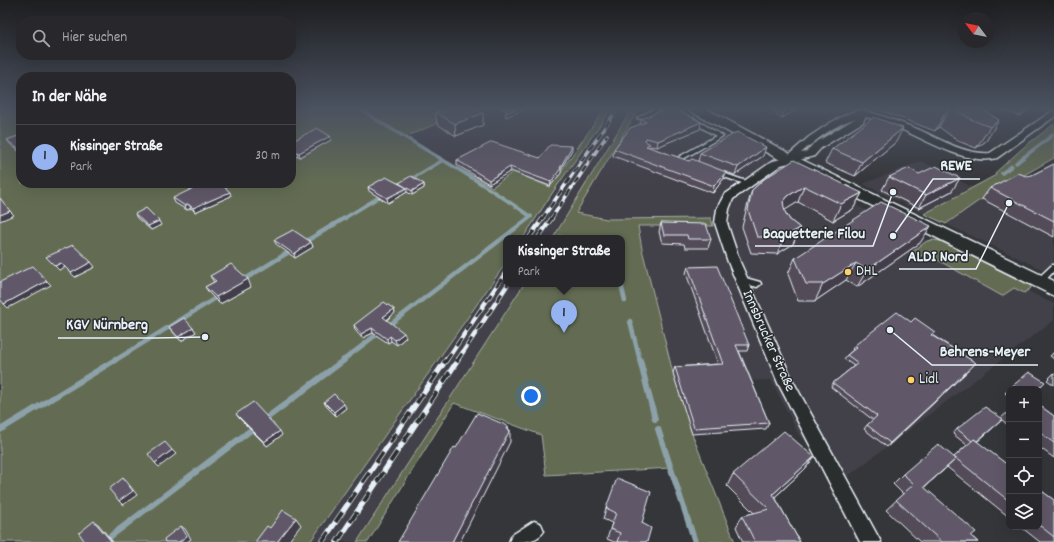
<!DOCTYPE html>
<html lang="de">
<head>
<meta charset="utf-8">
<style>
	body { margin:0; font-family:Dekko,sans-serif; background:#303034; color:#f1f3f6 }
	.controls { position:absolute; right:12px; bottom:12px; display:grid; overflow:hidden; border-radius:8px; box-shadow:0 4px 16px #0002 }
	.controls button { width:36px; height:36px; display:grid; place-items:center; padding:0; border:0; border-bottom:1px solid #444448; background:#28282c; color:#f1f3f6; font:20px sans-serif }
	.compass { position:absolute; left:958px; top:12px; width:36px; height:36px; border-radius:50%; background:#28282c; box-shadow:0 4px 16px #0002; rotate:302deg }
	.you { position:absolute; left:531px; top:396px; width:14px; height:14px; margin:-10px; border:3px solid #fff; border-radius:50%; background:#1a73e8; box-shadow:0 0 0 6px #1a73e833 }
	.badge { display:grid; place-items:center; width:26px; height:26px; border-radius:50%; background:#95b2f1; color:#111; font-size:13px; font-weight:700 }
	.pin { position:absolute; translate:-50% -33px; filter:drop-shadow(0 1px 2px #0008) }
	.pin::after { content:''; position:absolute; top:21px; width:14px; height:12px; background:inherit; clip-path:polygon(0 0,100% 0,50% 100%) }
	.popup { position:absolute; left:503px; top:235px; width:122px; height:52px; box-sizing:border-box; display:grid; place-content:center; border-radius:8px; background:#28282c; filter:drop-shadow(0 1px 3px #0005); font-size:13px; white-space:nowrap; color:#a5a6a9 }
	.popup b { font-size:15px; color:#f1f3f6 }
	.popup::after { content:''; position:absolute; left:50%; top:100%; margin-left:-8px; border:8px solid transparent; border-top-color:#28282c }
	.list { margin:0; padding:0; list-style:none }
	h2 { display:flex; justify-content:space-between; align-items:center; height:52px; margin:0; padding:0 16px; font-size:17px }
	h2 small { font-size:13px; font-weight:400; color:#a5a6a9 }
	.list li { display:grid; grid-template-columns:26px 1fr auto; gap:12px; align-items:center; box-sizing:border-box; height:64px; padding:0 16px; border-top:1px solid #444448 }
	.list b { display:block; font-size:15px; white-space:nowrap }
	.list p { margin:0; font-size:13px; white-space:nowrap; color:#a5a6a9 }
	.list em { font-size:13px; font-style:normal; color:#a5a6a9 }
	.icon { flex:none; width:22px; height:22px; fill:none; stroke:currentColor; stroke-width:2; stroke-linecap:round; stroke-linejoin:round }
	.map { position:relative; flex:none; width:1054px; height:542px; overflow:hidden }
	.search { position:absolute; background:#28282c; box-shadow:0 4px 16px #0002; left:16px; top:16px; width:280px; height:44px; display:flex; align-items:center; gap:10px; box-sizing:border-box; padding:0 14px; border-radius:16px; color:#a5a6a9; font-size:15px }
	.panel { position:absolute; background:#28282c; box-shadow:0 4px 16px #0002; left:16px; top:72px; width:280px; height:116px; border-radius:16px }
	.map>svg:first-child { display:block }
</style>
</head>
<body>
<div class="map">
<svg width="1054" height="542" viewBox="0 0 1054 542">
	<rect width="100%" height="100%" fill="#35363a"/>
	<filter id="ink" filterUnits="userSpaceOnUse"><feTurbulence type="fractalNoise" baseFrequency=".025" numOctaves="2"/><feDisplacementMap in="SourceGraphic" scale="8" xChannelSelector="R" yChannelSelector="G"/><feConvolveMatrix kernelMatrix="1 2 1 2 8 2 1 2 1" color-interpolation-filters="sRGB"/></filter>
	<g filter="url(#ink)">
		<g fill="#424048">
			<path d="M474,108H605L550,187L513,173L492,188L404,136Z"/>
			<path d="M612,108H632L553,238H523L555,189Z"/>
			<path d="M639,108H678L786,170L1054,304V320L847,477L800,437L771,380L676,383L642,249L638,225L713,226L607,219L576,213Z"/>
			<path d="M921,161L972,187L924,214L863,184Z"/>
			<path d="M1014,181L1054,201V275L946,224L977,202Z"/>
			<path d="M506,263V284H524L357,542H310Z"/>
		</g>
		<g fill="#636c52" stroke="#a6aea5">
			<path d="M0,108H21V183H291V108H474L405,137L492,187L513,172L550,187L605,108H612L555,189L523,238H506V263L310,542H0Z"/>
			<path d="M632,108H639L576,213L607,219L711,218L713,226H638L642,249L673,373L692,434L735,542H695L671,468L546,475L541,435L454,403L368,542H357L524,284H622V238H553Z"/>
			<path d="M1054,124V158L977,202L946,224L924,214L996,175L995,173L1025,146Z"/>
			<path d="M933,240L940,241L955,248L1031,286V288L1024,293L1014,288L1002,296L925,253L918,258L909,254L927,241Z"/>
		</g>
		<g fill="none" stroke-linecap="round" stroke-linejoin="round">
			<g stroke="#8ca1a9" stroke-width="3.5">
				<path d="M358,108C415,145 476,177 531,217"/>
				<path d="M1016,163L1054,134"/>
				<path d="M1002,173L1012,166"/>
				<path d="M408,181L443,160"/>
				<path d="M343,219L384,194"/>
				<path d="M527,219L531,216"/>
			</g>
			<g stroke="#8ca1a9" stroke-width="4.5">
				<path d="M560,237L562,238"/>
				<path d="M303,243L345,218"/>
				<path d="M242,281L292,250"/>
				<path d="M621,284L625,301"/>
				<path d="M630,321L640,361"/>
				<path d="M388,326L529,218"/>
				<path d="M114,361L219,296"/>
				<path d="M342,361L380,332"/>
			</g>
			<g stroke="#8ca1a9" stroke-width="6">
				<path d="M640,360L655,419"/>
				<path d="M264,420L344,360"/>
				<path d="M658,429L695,542"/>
				<path d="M0,430L115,360"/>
				<path d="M103,542L255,427"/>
			</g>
			<g stroke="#e8f1f8" stroke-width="3">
				<g id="lane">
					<path d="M657,108H668L677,111L675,112L662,109L642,119L637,118Z"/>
					<path d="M693,118L723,136L681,160H677V158L716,136L691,121L690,120Z"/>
					<path d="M717,171L749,182L750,183L749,184H745L715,174L714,173Z"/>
					<path d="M1052,265H1054V271L1042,284H1036L1035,282L1036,280Z"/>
					<path d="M742,277L760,282L761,284L757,287L739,282L738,280Z"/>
				</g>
			</g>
			<g stroke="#e8f1f8" stroke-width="3">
				<g id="street">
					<path d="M862,110C881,115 899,122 917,129C940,139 965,155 990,153L1054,110V117L997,158C958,168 905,123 865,117L863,122L821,148L814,156L781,165L733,199L729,209L727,223L740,262L793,381L881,542H860L778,383L728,262L715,223L717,209L724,195L773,161L785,158L809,137L830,123L849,113ZM856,118L813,144L806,152L801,153C817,139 836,124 856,118Z"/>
					<path d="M534,521L541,524L544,531C537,542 523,542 509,542L512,535Z"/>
				</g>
			</g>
			<g stroke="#e8f1f8" stroke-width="3">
				<path id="secondary" d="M688,108H705L794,156L1054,281V296L784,162L690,111Z"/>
			</g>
			<use href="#lane" fill="#2a2d2e" fill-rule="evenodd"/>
			<use href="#street" fill="#2a2d2e" fill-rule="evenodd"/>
			<use href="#secondary" fill="#2a2d2e" fill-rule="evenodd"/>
			<g stroke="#e8f1f8" stroke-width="3.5">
				<g id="rail-far2">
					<path d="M542,219L618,108"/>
					<path d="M551,219L607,135"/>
				</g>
			</g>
			<g stroke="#e8f1f8" stroke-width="4.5">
				<g id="rail-far1">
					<path d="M529,238L543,218"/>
					<path d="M538,238L552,218"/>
					<path d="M446,361L506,272"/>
					<path d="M457,361L508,284"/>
				</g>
			</g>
			<g stroke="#e8f1f8" stroke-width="5.5">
				<g id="rail">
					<path d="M322,542L446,360"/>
					<path d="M337,542L458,360"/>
				</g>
			</g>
			<use href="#rail-far2" stroke="#2a2d2e" stroke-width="2.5" stroke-dasharray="7" stroke-linecap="butt"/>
			<use href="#rail-far1" stroke="#2a2d2e" stroke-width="3" stroke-dasharray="9" stroke-linecap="butt"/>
			<use href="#rail" stroke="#2a2d2e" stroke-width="4" stroke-dasharray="12" stroke-linecap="butt"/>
		</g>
		<g fill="#534c59" stroke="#e8f1f8">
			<path d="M501,108H528L506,117V111Z"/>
			<path d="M773,108H796V110L782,118L777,116Z"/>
			<path d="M875,108H981L999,120L986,141L976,148L958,141L939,127L935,131Z"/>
			<path d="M997,108H1031L1020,116Z"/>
			<path d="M435,112L483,113V125L456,136L437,124Z"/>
			<path d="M641,119L700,129L657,147L650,146L649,147L689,161L698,162L700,153L763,156L735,175L726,172L724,178L713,193L613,156L614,149L640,124Z"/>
			<path d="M21,135V153L10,144L7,140Z"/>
			<path d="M330,136L331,140L300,157L298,156L291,142Z"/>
			<path d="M896,142L855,176L825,163L832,149Z"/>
			<path d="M572,150L561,169V173L550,186L511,171L489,184L457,165V160L540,158Z"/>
			<path d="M1054,164V237L982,199L990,188L1032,175Z"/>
			<path d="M889,177L952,191L919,208L882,190Z"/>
			<path d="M764,179L862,193L853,209L833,221L798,202L784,210L785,212L790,220L800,228L793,244L777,254L751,253L742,227L747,207L752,190Z"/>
			<path d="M399,183L424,184V188L412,195L407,192L388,203L369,191L368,187Z"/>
			<path d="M225,187L231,196L195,212L191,208L187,210L175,203L173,198Z"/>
			<path d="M135,214L161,225L151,230L137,218Z"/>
			<path d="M661,223L711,239L708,248H685L684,244L662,243L659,232Z"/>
			<path d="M274,240L311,242L313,247L295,258L276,244Z"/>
			<path d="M920,243L857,287L846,280L815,301H798L788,274L795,258Z"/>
			<path d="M46,257L95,267L75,277L65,267L59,270Z"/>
			<path d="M688,267L749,345L747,351H739L769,423L766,429L692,434L673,373L675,367L718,364L686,273Z"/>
			<path d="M210,276L251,287L220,304L210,294L205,287L214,282Z"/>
			<path d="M395,313L386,320L406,337L397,345L391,341L388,343L373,333L362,338L355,330L354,325Z"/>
			<path d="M169,327L193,328L196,332L181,341L172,331Z"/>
			<path d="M932,335L976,363L887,447L864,429L867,425L873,420L831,387L833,383L854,366L844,359L847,355L853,350L852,349L855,345Z"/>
			<path d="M1054,352V359L1050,356Z"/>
			<path d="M1054,373V385L1047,380Z"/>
			<path d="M1009,389V396L1005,393Z"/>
			<path d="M324,402L346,408L336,416L326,406Z"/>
			<path d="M1039,405L1054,416V458L1039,447Z"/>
			<path d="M1009,411V426L1002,420L977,442L1009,466V517L947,467L924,487L971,536L978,542H920L886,510L903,494L893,484L903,474L954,457L967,445L953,434L957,429L1001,418Z"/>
			<path d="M236,414L282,435L267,446L239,418Z"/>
			<path d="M814,457L805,469L775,497L800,542H743L736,527L742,516L754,513L727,486L733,474Z"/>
			<path d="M1039,489L1054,500V542H1040L1021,527H1039Z"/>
			<path d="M606,508L642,523L647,542H614L607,539L612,523L603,519Z"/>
		</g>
		<g fill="#433e49" stroke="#e8f1f8">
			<path d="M518,108H528L506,117V113Z"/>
			<path d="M785,108H796V110L782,118Z"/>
			<path d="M949,108H950L939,127L935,131L947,109Z"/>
			<path d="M1027,108H1031L1020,116L1024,110Z"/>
			<path d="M483,113V125L456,136L455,124Z"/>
			<path d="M999,120L986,141L976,148L990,127Z"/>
			<path d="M701,122L700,129L657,147L658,141Z"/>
			<path d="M903,128L896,142L855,176L862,162Z"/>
			<path d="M330,136L331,140L300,157L299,153Z"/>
			<path d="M572,146V150L561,169V173L550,186L551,182L560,168Z"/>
			<path d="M766,147L763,156L735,175L738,167Z"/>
			<path d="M297,152L298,156L291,159V154Z"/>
			<path d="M510,167L511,171L489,184V180Z"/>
			<path d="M726,172L724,178L713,193L714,186Z"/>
			<path d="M960,178L952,191L919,208L926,195Z"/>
			<path d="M223,183H233L223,188L221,184Z"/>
			<path d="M424,184V188L412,195V191Z"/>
			<path d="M804,186L798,202L782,212L783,202L788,196Z"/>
			<path d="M407,188V192L388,203L387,198Z"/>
			<path d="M230,192L231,196L195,212L193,208Z"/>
			<path d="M862,193L853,209L833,221L841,204Z"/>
			<path d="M188,204L191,208L187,210L185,206Z"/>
			<path d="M10,211L14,215L0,221V215Z"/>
			<path d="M159,221L161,225L151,230L148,226Z"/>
			<path d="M931,226L920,243L857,287L867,270Z"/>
			<path d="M800,228L793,244L777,254L784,237Z"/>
			<path d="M311,242L313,247L295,258L294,254Z"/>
			<path d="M91,262L95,267L75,277L71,273Z"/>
			<path d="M61,263L65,267L59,270L55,266Z"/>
			<path d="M856,263L846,280L815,301L823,284Z"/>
			<path d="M248,279L251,287L220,304L216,297Z"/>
			<path d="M47,281L51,285L8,308L4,304Z"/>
			<path d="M394,309L395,313L384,322L383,317Z"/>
			<path d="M193,328L196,332L181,341L178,337Z"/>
			<path d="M372,328L373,333L362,338L361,334Z"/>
			<path d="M404,333L406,337L397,345L395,340Z"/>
			<path d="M390,336L391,341L388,343L387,339Z"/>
			<path d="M976,363L972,367L887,447L890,443Z"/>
			<path d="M344,404L346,408L336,416L334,412Z"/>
			<path d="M508,426L509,432L510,430V442L460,542H452Z"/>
			<path d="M280,431L282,435L267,446L264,442Z"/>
			<path d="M172,450L176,454L159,467L155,463Z"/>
			<path d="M814,457L805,469L766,505L773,494Z"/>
			<path d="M956,459L945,469L913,497L924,487Z"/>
			<path d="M123,478L127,482L137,495L123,505L119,501Z"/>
			<path d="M296,518L301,525L288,542H277Z"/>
			<path d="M94,521L99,525L113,542H112Z"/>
			<path d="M181,526L185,529L191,539L187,542H179Z"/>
		</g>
		<g fill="#605868" stroke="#e8f1f8">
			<path d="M448,108H474L483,113L455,124L435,112Z"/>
			<path d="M506,108H518L506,113Z"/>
			<path d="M668,108H674L701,122L658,141L646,138L645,141L650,144L646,146L689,161L692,159L726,172L714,186L614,149L630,128L646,122L641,119Z"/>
			<path d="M942,108H949L947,109Z"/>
			<path d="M954,108H981L999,120L990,127L970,119Z"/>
			<path d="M1020,108H1027L1024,110Z"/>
			<path d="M874,117L903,128L862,162L832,149Z"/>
			<path d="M317,128L330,136L299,153L297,152L291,154V142Z"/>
			<path d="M737,132L766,147L738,167L700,153Z"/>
			<path d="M21,135V151L7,140Z"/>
			<path d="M492,142L540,158L550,145L572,146L560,168H561L551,182L510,167L489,180L457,160Z"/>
			<path d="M794,160L862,193L841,204L804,186L788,196L783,202L785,212L790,220L800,228L784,237H757L748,210L752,190L764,179Z"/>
			<path d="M1054,164V221L990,188L1018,173L1026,176L1032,175Z"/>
			<path d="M936,166L960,178L926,195L889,177L909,168L919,174Z"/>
			<path d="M411,176L424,184L412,191L399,183Z"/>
			<path d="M386,177L407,188L387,198L368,187Z"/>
			<path d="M204,183H223L221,184L230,192L193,208L188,204L185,206L173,198Z"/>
			<path d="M0,198L10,211L0,215Z"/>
			<path d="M881,202L931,226L867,270L856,263L823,284H806L795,258Z"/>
			<path d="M146,208L159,221L148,226L135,214Z"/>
			<path d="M661,223L706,224L711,239H688L687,235H664Z"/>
			<path d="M293,230L311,242L294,254L274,240Z"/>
			<path d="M73,245L91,262L71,273L61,263L55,266L46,257Z"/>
			<path d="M231,264L248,279L216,297L205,287L216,281L210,276Z"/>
			<path d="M33,266L47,281L4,304L0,299V282Z"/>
			<path d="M717,266L749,345H736L769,423L694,428L675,367L723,364L688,267Z"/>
			<path d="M384,302L394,309L383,317L404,333L395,340L390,336L387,339L372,328L361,334L354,325Z"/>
			<path d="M897,312L911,322L915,318L935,332L931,335L976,363L890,443L867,425L877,416L833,383L858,363L847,355L857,347L855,345Z"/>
			<path d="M184,318L193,328L178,337L169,327Z"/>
			<path d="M1029,372L1045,382L1038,389H1009Z"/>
			<path d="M334,394L344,404L334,412L324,402Z"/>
			<path d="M253,402L280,431L264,442L236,414Z"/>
			<path d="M1039,405L1054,416V443L1039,432Z"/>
			<path d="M985,407L1003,419L977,441L974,439L972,441L957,429Z"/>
			<path d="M477,413L508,426L507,429L510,430L452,542H398L454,447L456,448Z"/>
			<path d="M784,431L814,457L773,494L800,542H755L742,516L769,509L733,474Z"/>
			<path d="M974,439L1009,466V501L954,457Z"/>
			<path d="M165,442L172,450L155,463L148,454Z"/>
			<path d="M938,444L956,459L924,487L976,532L971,536L978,542H942L896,500L914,484L903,474Z"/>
			<path d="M123,478L133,491L119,501L109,489Z"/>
			<path d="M617,478L651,492L642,523L651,528L647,542H617L620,533L610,529L616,513L606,508Z"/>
			<path d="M1039,489L1054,500V537L1039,525Z"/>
			<path d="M283,510L296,518L277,542H255L267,526L270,528Z"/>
			<path d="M94,521L111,541H112L113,542H85L79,533Z"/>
			<path d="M181,526L187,536L179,542H165L164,539Z"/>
		</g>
	</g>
	<linearGradient id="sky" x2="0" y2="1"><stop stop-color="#1d1e20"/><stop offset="0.59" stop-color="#4b5260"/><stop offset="1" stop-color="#4b5260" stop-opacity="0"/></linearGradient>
	<rect width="1054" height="184" fill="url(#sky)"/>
	<g fill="#ffd166" stroke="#2a2d2e" stroke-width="1.5">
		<circle cx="848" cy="272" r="4"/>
		<circle cx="911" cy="380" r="4"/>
	</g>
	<g text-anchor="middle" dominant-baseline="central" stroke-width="3" stroke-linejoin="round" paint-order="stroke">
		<g font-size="15" fill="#e8f1f8" stroke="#2a2d2e" text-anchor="start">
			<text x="856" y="272">DHL</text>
			<text x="919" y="380">Lidl</text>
		</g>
		<g font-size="15" fill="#e8f1f8" stroke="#2a2d2e">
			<text transform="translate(768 341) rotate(66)">Innsbrucker Straße</text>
		</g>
	</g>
	<path fill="none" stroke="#e8f1f8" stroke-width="1.5" d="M893 236L933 179H980M893 192L873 246H755M1009 203L976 269H899M205 337L156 338H58M890 330L932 365H1038"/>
	<g fill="#e8f1f8" stroke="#2a2d2e" stroke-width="1.5">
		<circle cx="893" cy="236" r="4"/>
		<circle cx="893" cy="192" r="4"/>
		<circle cx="1009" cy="203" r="4"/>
		<circle cx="205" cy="337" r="4"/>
		<circle cx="890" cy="330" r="4"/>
	</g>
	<g font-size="16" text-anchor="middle" font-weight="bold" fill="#e8f1f8" stroke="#2a2d2e" stroke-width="3" stroke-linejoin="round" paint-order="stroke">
		<text x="956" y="170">REWE</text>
		<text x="814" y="238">Baguetterie Filou</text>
		<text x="938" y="261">ALDI Nord</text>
		<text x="107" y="329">KGV Nürnberg</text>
		<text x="985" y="356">Behrens-Meyer</text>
	</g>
</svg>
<div class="controls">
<button>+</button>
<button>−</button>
<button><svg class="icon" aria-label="locate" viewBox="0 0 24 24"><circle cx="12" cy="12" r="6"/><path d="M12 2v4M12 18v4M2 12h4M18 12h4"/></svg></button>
<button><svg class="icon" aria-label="layers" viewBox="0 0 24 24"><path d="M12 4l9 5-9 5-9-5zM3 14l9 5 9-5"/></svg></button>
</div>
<svg class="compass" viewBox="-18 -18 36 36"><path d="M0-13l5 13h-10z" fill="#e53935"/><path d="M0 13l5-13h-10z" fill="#a5a6a9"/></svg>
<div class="you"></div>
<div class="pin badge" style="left:564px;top:333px">1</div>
<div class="popup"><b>Kissinger Straße</b>Park</div>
<div class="search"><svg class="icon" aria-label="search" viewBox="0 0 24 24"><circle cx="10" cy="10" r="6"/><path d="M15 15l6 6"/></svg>Hier suchen</div>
<section class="panel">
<h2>In der Nähe<small></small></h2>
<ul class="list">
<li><span class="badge">1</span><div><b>Kissinger Straße</b><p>Park</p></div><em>30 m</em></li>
</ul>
</section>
</div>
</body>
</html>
